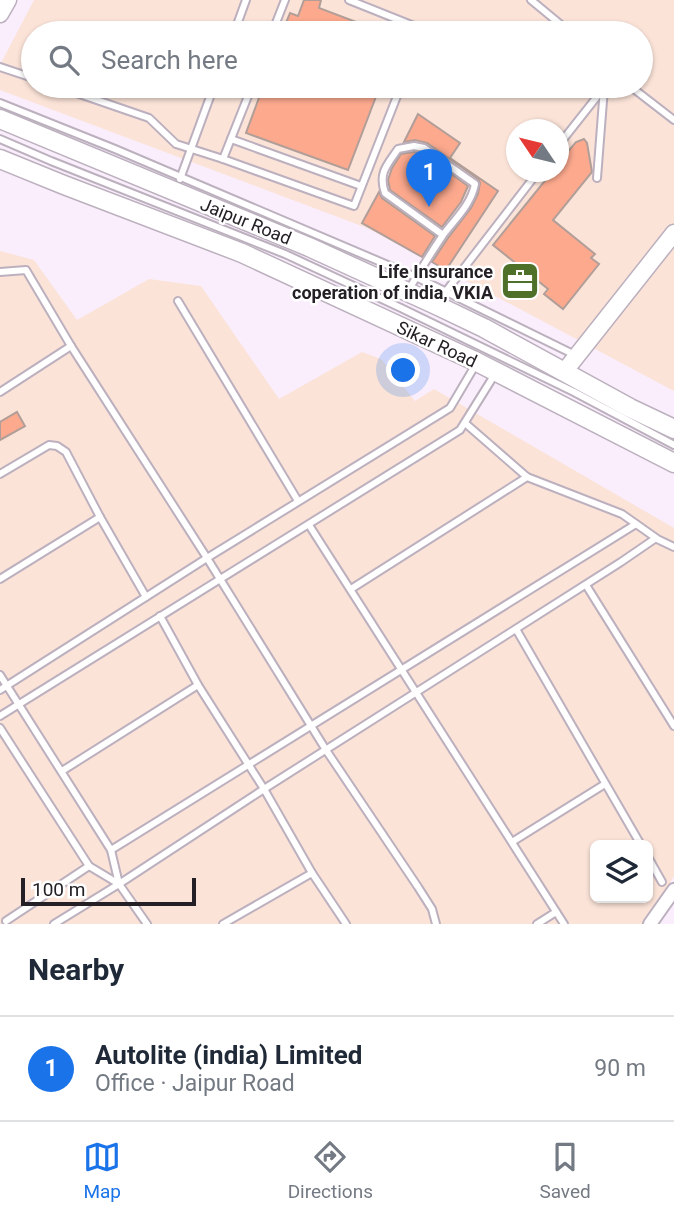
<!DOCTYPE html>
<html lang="en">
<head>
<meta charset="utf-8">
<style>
	body { margin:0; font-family:Roboto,sans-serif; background:#f2f2f3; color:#1f2937 }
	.controls { position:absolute; right:21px; bottom:21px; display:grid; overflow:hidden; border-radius:10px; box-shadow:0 2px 5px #0004 }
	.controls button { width:63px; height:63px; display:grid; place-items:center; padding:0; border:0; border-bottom:2px solid #e0e1e3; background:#fff; color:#1f2937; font:35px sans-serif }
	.compass { position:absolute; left:506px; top:119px; width:63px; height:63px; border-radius:50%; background:#fff; box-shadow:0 2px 5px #0004; rotate:305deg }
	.scale { position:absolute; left:21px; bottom:18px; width:175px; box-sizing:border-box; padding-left:7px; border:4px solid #242025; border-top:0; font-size:19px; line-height:24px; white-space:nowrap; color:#242025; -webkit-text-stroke:5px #fff; paint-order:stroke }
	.you { position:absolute; left:404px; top:371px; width:24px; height:24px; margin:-18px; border:5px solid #fff; border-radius:50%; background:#1a73e8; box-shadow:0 0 0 10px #1a73e833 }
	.badge { display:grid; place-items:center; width:46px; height:46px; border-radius:50%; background:#1a73e8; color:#fff; font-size:23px; font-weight:700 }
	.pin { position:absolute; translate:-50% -58px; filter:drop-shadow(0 2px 4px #0008) }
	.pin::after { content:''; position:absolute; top:37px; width:24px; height:21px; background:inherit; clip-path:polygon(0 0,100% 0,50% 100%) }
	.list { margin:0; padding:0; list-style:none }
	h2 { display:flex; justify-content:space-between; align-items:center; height:91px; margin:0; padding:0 28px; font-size:30px }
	h2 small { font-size:23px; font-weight:400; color:#747a83 }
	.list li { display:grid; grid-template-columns:46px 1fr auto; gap:21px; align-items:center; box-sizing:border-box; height:105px; padding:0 28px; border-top:2px solid #e0e1e3 }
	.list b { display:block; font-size:26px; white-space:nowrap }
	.list p { margin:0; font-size:23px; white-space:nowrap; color:#747a83 }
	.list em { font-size:23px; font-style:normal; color:#747a83 }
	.icon { flex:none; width:38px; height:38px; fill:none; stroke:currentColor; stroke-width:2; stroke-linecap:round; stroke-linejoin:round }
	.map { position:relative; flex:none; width:674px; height:924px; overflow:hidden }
	.search { position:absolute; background:#fff; box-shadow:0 2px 5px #0004; left:21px; right:21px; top:21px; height:77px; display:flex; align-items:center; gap:18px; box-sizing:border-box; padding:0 24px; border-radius:38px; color:#747a83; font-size:26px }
	.sheet { height:196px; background:#fff }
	nav { display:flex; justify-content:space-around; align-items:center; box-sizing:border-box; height:98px; border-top:2px solid #e0e1e3; background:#fff; font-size:19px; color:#747a83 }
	nav a { display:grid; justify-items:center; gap:4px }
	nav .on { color:#1a73e8 }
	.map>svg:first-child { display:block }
</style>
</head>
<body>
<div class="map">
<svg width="674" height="924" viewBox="0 0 674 924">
	<rect width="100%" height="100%" fill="#faeefd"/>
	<g fill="#fbe3d8" fill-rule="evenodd">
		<path d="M34,0H674V391L367,228L0,90V65ZM33,33H641V86H33ZM516,130H558V172H516Z"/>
		<path d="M0,251L34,260L77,320L149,279L201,286L279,399L362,352L381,359L415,401L434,389L674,528V876L646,924H0ZM595,845H648V898H595Z"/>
	</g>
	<g fill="#fca98e" stroke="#b19e98" stroke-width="2">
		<path d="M304,0H321L319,8L385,33H282L290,13L298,16Z"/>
		<path d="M258,86H380L348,170L246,133L260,95L255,93Z"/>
		<path d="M418,114L460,143L450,158L498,191L446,270L432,262L448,238L471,208L478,194L480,183L478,179L427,143L415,140L404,142Z"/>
		<path d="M584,139L587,143L592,172L553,220L595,254L591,258L599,264L563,309L544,294L548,289L493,245L552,172H558V163L576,142Z"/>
		<path d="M414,152L422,153L468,186L461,202L442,227L390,190L388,180L392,168L401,154Z"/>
		<path d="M379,192L382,198L435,236L422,257L362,223Z"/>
		<path d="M17,412L25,426L0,440V422Z"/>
	</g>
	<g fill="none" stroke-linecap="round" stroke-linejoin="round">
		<g stroke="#bcb0be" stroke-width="10">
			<g id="lane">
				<path d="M349,0L424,30L422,33"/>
				<path d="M531,0L571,33"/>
				<path d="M234,33L246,0"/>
				<path d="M272,33L285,0"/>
				<path d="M0,67L33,78"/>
				<path d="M56,86L149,118L176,144L223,159L354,206L401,86"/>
				<path d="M630,86L674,120"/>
				<path d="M0,103L115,149L416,277L575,355"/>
				<path d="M0,139L51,161L285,254L401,308L574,392L674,445"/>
				<path d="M231,139L361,186"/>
				<path d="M558,146L603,89"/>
				<path d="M223,159L252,86"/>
				<path d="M597,178L604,88"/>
				<path d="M180,179L214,86"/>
				<path d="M0,272L26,270L71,346L207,558L326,750L418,887L432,909L436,924"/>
				<path d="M408,291C419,272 431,253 443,235C455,219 471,205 475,184L424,148L414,146L398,149C387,165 378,173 385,193L443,235"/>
				<path d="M178,301L298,501"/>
				<path d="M437,303L538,172"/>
				<path d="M0,392L71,346"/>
				<path d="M0,474L49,445L57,446L66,452L100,517L146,597"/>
				<path d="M309,525L564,924"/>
				<path d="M655,538L674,547"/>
				<path d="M0,579L100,517"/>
				<path d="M586,585L674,726"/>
				<path d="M351,589L527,477"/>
				<path d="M160,616L198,685L264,789L312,873L346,924"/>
				<path d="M516,629L641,845"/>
				<path d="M0,675L111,850L119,884L147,924"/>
				<path d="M0,690L207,558L450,408L476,364"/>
				<path d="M0,716L460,430L495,374"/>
				<path d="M0,728L89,866L119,884"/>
				<path d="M62,771L198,685"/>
				<path d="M512,842L605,784"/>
				<path d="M111,850L636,524"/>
				<path d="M648,857L662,882"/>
				<path d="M6,921L89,866"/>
				<path d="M54,924L119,884L264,789L621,562L656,538L622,514L527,477L465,423"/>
				<path d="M223,924L312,873"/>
				<path d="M537,924L556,912"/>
			</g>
		</g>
		<g stroke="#bcb0be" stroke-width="16">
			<path id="street" d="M650,924L674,890"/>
		</g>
		<g stroke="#bcb0be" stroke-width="19">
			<g id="secondary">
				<path d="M0,14L8,0"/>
				<path d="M564,372L674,233"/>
			</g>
		</g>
		<g stroke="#bcb0be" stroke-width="21">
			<g id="primary">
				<path d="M0,119L309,247L436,305L484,328L630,408L674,429"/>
				<path d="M0,159L64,185L242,253L477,362L674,463"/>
			</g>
		</g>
		<use href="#lane" stroke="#fff" stroke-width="6"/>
		<use href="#street" stroke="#fff" stroke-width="12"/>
		<use href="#secondary" stroke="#fff" stroke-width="16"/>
		<use href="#primary" stroke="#fff" stroke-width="18"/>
	</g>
	<defs>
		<g id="office-square" transform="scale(2.0125)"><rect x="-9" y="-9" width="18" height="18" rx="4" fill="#4f7028" stroke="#fff"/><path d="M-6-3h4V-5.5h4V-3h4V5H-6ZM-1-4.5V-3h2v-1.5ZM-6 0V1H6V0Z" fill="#fff"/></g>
	</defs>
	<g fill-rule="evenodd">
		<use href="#office-square" x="520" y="281"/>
	</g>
	<g text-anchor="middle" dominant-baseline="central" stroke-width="5" stroke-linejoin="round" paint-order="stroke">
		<g font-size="18" fill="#242025" stroke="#fff">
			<text transform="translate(246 221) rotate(22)">Jaipur Road</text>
			<text transform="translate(437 344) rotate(25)">Sikar Road</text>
		</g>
		<g font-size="18" font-weight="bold" fill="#242025" stroke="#fff" text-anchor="end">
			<text x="493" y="271">Life Insurance<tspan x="493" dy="21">coperation of india, VKIA</tspan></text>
		</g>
	</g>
</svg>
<div class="controls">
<button><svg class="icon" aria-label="layers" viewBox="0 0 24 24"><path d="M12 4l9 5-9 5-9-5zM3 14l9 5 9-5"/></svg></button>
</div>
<svg class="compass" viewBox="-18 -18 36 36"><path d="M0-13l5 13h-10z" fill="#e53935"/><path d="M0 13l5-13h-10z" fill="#747a83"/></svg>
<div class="scale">100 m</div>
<div class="you"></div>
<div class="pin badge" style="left:429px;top:207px">1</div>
<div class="search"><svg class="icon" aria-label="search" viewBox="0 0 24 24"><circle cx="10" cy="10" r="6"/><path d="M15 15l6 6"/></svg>Search here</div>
</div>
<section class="sheet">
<h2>Nearby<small></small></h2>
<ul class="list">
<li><span class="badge">1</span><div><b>Autolite (india) Limited</b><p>Office · Jaipur Road</p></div><em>90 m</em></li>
</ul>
</section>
<nav>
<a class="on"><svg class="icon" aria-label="map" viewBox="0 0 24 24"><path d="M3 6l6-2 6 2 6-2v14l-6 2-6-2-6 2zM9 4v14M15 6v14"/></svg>Map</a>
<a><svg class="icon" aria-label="directions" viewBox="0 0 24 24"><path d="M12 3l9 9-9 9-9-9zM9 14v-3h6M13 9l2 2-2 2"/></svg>Directions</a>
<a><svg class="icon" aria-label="saved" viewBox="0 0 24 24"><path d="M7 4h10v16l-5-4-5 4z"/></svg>Saved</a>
</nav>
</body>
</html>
